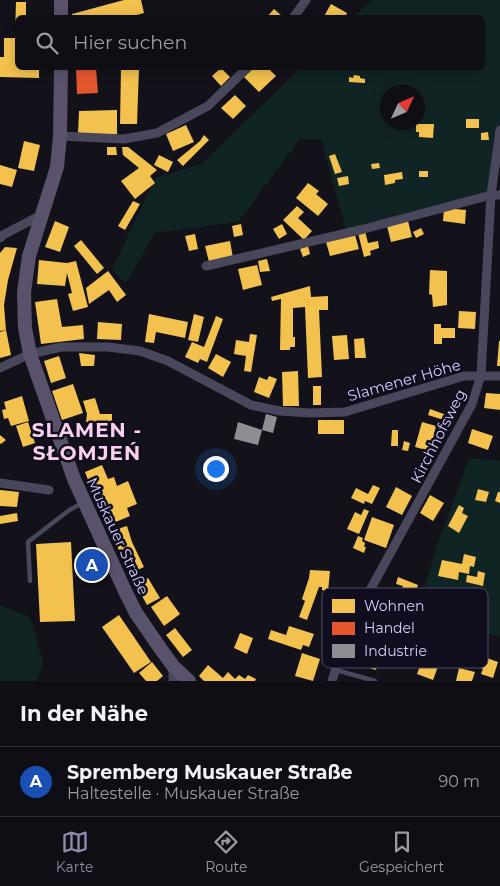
<!DOCTYPE html>
<html lang="de">
<head>
<meta charset="utf-8">
<style>
	body { margin:0; font-family:Montserrat,sans-serif; background:#17171d; color:#f1f3f6 }
	.compass { position:absolute; left:380px; top:85px; width:45px; height:45px; border-radius:50%; background:#0e0e14; box-shadow:0 2px 12px #0003; rotate:46deg }
	.you { position:absolute; left:215px; top:468px; width:18px; height:18px; margin:-12px; border:4px solid #fff; border-radius:50%; background:#1a73e8; box-shadow:0 0 0 8px #1a73e833 }
	.badge { display:grid; place-items:center; width:32px; height:32px; border-radius:50%; background:#908dac; color:#fff; font-size:16px; font-weight:700 }
	.pin { position:absolute; translate:-50% -50%; border:2px solid #fff; box-shadow:0 1px 5px #0006 }
	.list { margin:0; padding:0; list-style:none }
	h2 { display:flex; justify-content:space-between; align-items:center; height:65px; margin:0; padding:0 20px; font-size:21px }
	h2 small { font-size:16px; font-weight:400; color:#9b9ca0 }
	.list li { display:grid; grid-template-columns:32px 1fr auto; gap:15px; align-items:center; box-sizing:border-box; height:70px; padding:0 20px; border-top:1px solid #2e2e34 }
	.list b { display:block; font-size:19px; white-space:nowrap }
	.list p { margin:0; font-size:16px; white-space:nowrap; color:#9b9ca0 }
	.list em { font-size:16px; font-style:normal; color:#9b9ca0 }
	.icon { flex:none; width:28px; height:28px; fill:none; stroke:currentColor; stroke-width:2; stroke-linecap:round; stroke-linejoin:round }
	.map { position:relative; flex:none; width:500px; height:681px; overflow:hidden }
	.search { position:absolute; background:#0e0e14; box-shadow:0 2px 12px #0003; left:15px; right:15px; top:15px; height:55px; display:flex; align-items:center; gap:12px; box-sizing:border-box; padding:0 18px; border-radius:8px; color:#9b9ca0; font-size:19px }
	.sheet { height:135px; background:#0e0e14 }
	nav { display:flex; justify-content:space-around; align-items:center; box-sizing:border-box; height:70px; border-top:1px solid #2e2e34; background:#0e0e14; font-size:14px; color:#9b9ca0 }
	nav a { display:grid; justify-items:center; gap:2px }
	nav .on { color:#908dac }
	.map>svg:first-child { display:block }
</style>
</head>
<body>
<div class="map">
<svg width="500" height="681" viewBox="0 0 500 681">
	<rect width="100%" height="100%" fill="#13121a"/>
	<g fill="#112424" fill-rule="evenodd">
		<path d="M372,0H500V130L491,195L347,233L321,139H300L238,222L155,233L126,283L112,270L155,178L201,164L301,68H482V18L353,17ZM388,92H418V122H388Z"/>
		<path d="M469,458L500,461V637L420,614L421,598L439,540Z"/>
		<path d="M0,605L30,617L43,662L37,681H0Z"/>
	</g>
	<g fill="#f2c14e">
		<path d="M124,0H141L144,13L126,18H72V14Z"/>
		<path d="M16,2H26V18H18V35H15Z"/>
		<path d="M331,4L347,13L345,18H323Z"/>
		<path d="M274,9L282,16L281,18H266Z"/>
		<path d="M4,38H18V68H39V78L0,77V57H4Z"/>
		<path d="M121,68H139L137,124H120Z"/>
		<path d="M221,68L230,77L221,86L212,76Z"/>
		<path d="M254,68H268L276,76L259,92L244,77Z"/>
		<path d="M354,75L360,76V78L365,79V83L349,82V77L353,78Z"/>
		<path d="M235,95L246,106L233,119L221,108Z"/>
		<path d="M117,110V134H78L79,111Z"/>
		<rect x="466" y="119" width="13" height="9"/>
		<path d="M416,124H434L433,138L419,137V132H416Z"/>
		<path d="M186,125L194,142L173,151L166,134Z"/>
		<path d="M488,132L489,140H481V133Z"/>
		<path d="M204,135L209,140L183,166L177,160L200,141Z"/>
		<path d="M24,141L40,145L34,171L18,168Z"/>
		<path d="M107,147H116L117,155H107Z"/>
		<path d="M122,147H128L157,170L150,176L155,183L135,199L121,181L139,168L123,155Z"/>
		<path d="M335,154L342,172L335,174L329,156Z"/>
		<path d="M159,155L173,162L168,172L154,165Z"/>
		<path d="M379,163L380,168L372,169L371,164Z"/>
		<path d="M0,165L17,170L12,187L0,184Z"/>
		<rect x="419" y="171" width="9" height="6"/>
		<path d="M402,172L403,179L395,180V183L385,185L384,175Z"/>
		<path d="M348,176L349,184L339,186L337,178Z"/>
		<path d="M308,183L319,191L316,194L328,204L318,216L296,198Z"/>
		<path d="M133,201L140,204L125,230L118,226Z"/>
		<path d="M297,206L304,212L298,218L312,231L304,240L283,220Z"/>
		<path d="M444,208L466,210L465,224L443,221Z"/>
		<path d="M55,221L69,227L60,252L45,247Z"/>
		<path d="M408,221L412,237L391,242L387,226Z"/>
		<path d="M241,224L243,235L234,237L232,226Z"/>
		<path d="M282,224L287,234L279,239L273,229Z"/>
		<path d="M421,228L424,234L416,238L413,232Z"/>
		<path d="M365,231L368,243L378,241L379,248L370,251L371,255L364,257L358,233Z"/>
		<path d="M195,234L198,249L189,251L185,236Z"/>
		<path d="M355,235L359,249L330,256L326,242Z"/>
		<path d="M81,240L104,268L97,274L74,246Z"/>
		<path d="M230,241L233,258L209,262L205,246Z"/>
		<path d="M308,246L310,254L303,257L300,249Z"/>
		<path d="M5,247L17,248L8,280L4,305L6,330L0,331V253Z"/>
		<path d="M267,259L270,271L260,272L258,261Z"/>
		<path d="M39,260L67,263L76,261L88,307L73,311L68,294L72,293L67,273L65,286L37,284Z"/>
		<path d="M257,265L262,285L243,290L238,269Z"/>
		<path d="M430,270L447,271V305L433,307L432,295L429,294Z"/>
		<path d="M108,271L126,295L117,302L109,290L89,304L86,288Z"/>
		<path d="M310,286L311,297L328,296V310H319L322,377L308,378L305,307L293,308V337H295V347H290V350H280L281,299L272,301L271,297Z"/>
		<path d="M57,299L62,327L83,325L84,339L41,344L35,302Z"/>
		<path d="M459,311L476,312L475,329L458,328Z"/>
		<path d="M149,314L188,322L185,338L156,332L154,343L145,342Z"/>
		<path d="M194,314L204,317L198,342L188,340Z"/>
		<path d="M216,316L223,319L207,362L200,359L198,363L185,357L192,342L204,347Z"/>
		<path d="M98,322L122,324L121,340L97,339Z"/>
		<path d="M434,324H441V328H455V338H442V344H434Z"/>
		<path d="M6,330L11,355L0,358V332Z"/>
		<path d="M250,334L257,335L251,372L244,371L246,356L234,354L236,340L249,342Z"/>
		<path d="M347,335L349,359L334,360L332,336Z"/>
		<path d="M364,338L366,358H355L354,339Z"/>
		<path d="M499,341H500V366H497Z"/>
		<path d="M79,353L95,355L94,366H81Z"/>
		<path d="M216,354L231,362L223,377L208,368Z"/>
		<path d="M59,356L66,378L51,383L44,361Z"/>
		<path d="M298,371L299,406H283L282,372Z"/>
		<path d="M269,376L277,379L269,398L254,392L259,377L267,380Z"/>
		<path d="M73,384L83,413L62,420L52,391Z"/>
		<rect x="313" y="386" width="8" height="19"/>
		<path d="M486,393L500,394V410L484,408Z"/>
		<path d="M22,396L29,421L11,426L8,418L4,419L2,410L6,409L4,402Z"/>
		<path d="M95,398L100,414H112V423L86,422L87,414L83,401Z"/>
		<path d="M430,409L452,417L450,422L428,415Z"/>
		<rect x="318" y="420" width="26" height="14"/>
		<path d="M28,422L35,443L23,447L16,426Z"/>
		<path d="M422,422L436,426L430,451L415,447Z"/>
		<path d="M472,429L493,436L488,450L468,443Z"/>
		<path d="M392,430H398V446H391Z"/>
		<path d="M0,435L6,440L1,444L0,443Z"/>
		<path d="M404,441L410,443L408,451L402,450Z"/>
		<path d="M102,465L108,479L114,477L117,486L128,481L137,504L127,508L130,516L106,526L85,472Z"/>
		<path d="M373,485L380,488L372,504L365,501L364,504L351,498L356,488L368,494Z"/>
		<path d="M396,487L412,496L402,515L386,507Z"/>
		<path d="M478,489L489,492L486,502L475,500Z"/>
		<path d="M0,490L19,492L17,507L0,506Z"/>
		<path d="M498,492H500V503L495,501Z"/>
		<path d="M430,495L444,503L433,521L420,513Z"/>
		<path d="M459,505L464,508L462,513L468,516L459,533L448,526Z"/>
		<path d="M364,509L369,511L359,534L347,529L355,512L361,515Z"/>
		<path d="M17,513L18,521L0,524V516Z"/>
		<path d="M372,517L394,525L386,548L364,540Z"/>
		<path d="M127,526L132,542L144,567L129,574L111,531Z"/>
		<path d="M358,536L363,538L362,541L365,543L364,547H366L364,553L353,548Z"/>
		<path d="M71,542L75,621L40,622L36,544Z"/>
		<path d="M464,554L476,557L474,567L470,566L469,574L459,572L458,580L438,576L442,560L462,564Z"/>
		<path d="M310,570L330,571L328,592L322,590V587H319L307,620L299,617L305,601L302,599L309,578Z"/>
		<path d="M478,571L485,573L483,586L466,582L467,575L477,577Z"/>
		<path d="M398,577L418,585L413,600L400,595L403,586L396,584Z"/>
		<path d="M148,578L160,598L147,605L136,585Z"/>
		<path d="M167,596L180,614L164,626L151,607Z"/>
		<path d="M119,615L151,662L134,673L102,627Z"/>
		<path d="M289,626L314,634L309,647L303,645L301,650L268,639L271,630L286,635Z"/>
		<path d="M175,628L192,650L183,657L166,635Z"/>
		<path d="M240,633L253,638L247,654L234,648Z"/>
		<path d="M364,634L384,640L376,670L355,664Z"/>
		<path d="M302,653L320,659L313,681L295,676Z"/>
		<path d="M424,655L440,661L433,680L417,674Z"/>
		<path d="M474,657L486,660L487,658L498,662L493,678L481,674L483,669L472,664Z"/>
		<path d="M152,662L163,676L157,681H146L139,673Z"/>
		<path d="M208,665L223,678L228,672L235,679L239,675L245,679L248,675L256,679L255,681H204L199,676Z"/>
		<path d="M459,668L475,672L472,681H456Z"/>
	</g>
	<path fill="#e4572e" d="M76,68H96L98,93L77,94Z"/>
	<g fill="#8d8d92">
		<path d="M266,414L277,417L273,433L262,430Z"/>
		<path d="M238,422L262,430L258,445L234,439Z"/>
	</g>
	<g fill="none" stroke-linecap="round" stroke-linejoin="round">
		<g stroke="#48475b" stroke-width="4.5">
			<path d="M30,581L28,542L68,511L82,503"/>
			<path d="M336,670L375,681"/>
		</g>
		<g stroke="#48475b" stroke-width="9">
			<path d="M293,18L306,0"/>
			<path d="M60,136L124,139L157,133L208,106L247,68"/>
			<path d="M0,238L3,235L41,215"/>
			<path d="M206,266L364,229L491,195H500"/>
			<path d="M0,368L30,354L61,347H108L140,351L168,361L251,405L280,411L310,413L345,412L464,376H500"/>
			<path d="M0,483L49,490"/>
			<path d="M173,666V681"/>
			<path d="M332,681L346,634L472,404L481,375L491,195L500,130"/>
		</g>
		<g stroke="#5a526b" stroke-width="14">
			<path d="M61,18V0"/>
			<path d="M61,68L60,136L57,167L29,256L24,292L25,328L30,354L74,479L125,591L136,613L160,648L173,666L189,681"/>
		</g>
	</g>
	<g text-anchor="middle" dominant-baseline="central" stroke-width="5" stroke-linejoin="round" paint-order="stroke">
		<g font-size="15" fill="#d3cffb" stroke="#100e1e">
			<text transform="translate(404 380) rotate(-16)">Slamener Höhe</text>
			<text transform="translate(438 436) rotate(-63)">Kirchhofsweg</text>
			<text transform="translate(118 536) rotate(65)">Muskauer Straße</text>
		</g>
		<g font-size="20" font-weight="bold" letter-spacing="1" fill="#fbd0ec" stroke="#100e1e">
			<text x="87" y="430">SLAMEN -<tspan x="87" dy="23">SŁOMJEŃ</tspan></text>
		</g>
	</g>
	<rect x="322" y="588" width="166" height="80" rx="8" fill="#100e1e" stroke="#4a4860" stroke-width="1"/>
	<rect x="332" y="599" width="23" height="14" fill="#f2c14e"/>
	<rect x="332" y="622" width="23" height="13" fill="#e4572e"/>
	<rect x="332" y="644" width="23" height="14" fill="#8d8d92"/>
	<g font-size="14" fill="#d3cffb">
		<text x="364" y="611">Wohnen</text>
		<text x="364" y="633">Handel</text>
		<text x="364" y="656">Industrie</text>
	</g>
</svg>
<svg class="compass" viewBox="-18 -18 36 36"><path d="M0-13l5 13h-10z" fill="#e53935"/><path d="M0 13l5-13h-10z" fill="#9b9ca0"/></svg>
<div class="you"></div>
<div class="pin badge" style="left:92px;top:565px;background:#1a4fb4">A</div>
<div class="search"><svg class="icon" aria-label="search" viewBox="0 0 24 24"><circle cx="10" cy="10" r="6"/><path d="M15 15l6 6"/></svg>Hier suchen</div>
</div>
<section class="sheet">
<h2>In der Nähe<small></small></h2>
<ul class="list">
<li><span class="badge" style="background:#1a4fb4">A</span><div><b>Spremberg Muskauer Straße</b><p>Haltestelle · Muskauer Straße</p></div><em>90 m</em></li>
</ul>
</section>
<nav>
<a class="on"><svg class="icon" aria-label="map" viewBox="0 0 24 24"><path d="M3 6l6-2 6 2 6-2v14l-6 2-6-2-6 2zM9 4v14M15 6v14"/></svg>Karte</a>
<a><svg class="icon" aria-label="directions" viewBox="0 0 24 24"><path d="M12 3l9 9-9 9-9-9zM9 14v-3h6M13 9l2 2-2 2"/></svg>Route</a>
<a><svg class="icon" aria-label="saved" viewBox="0 0 24 24"><path d="M7 4h10v16l-5-4-5 4z"/></svg>Gespeichert</a>
</nav>
</body>
</html>
